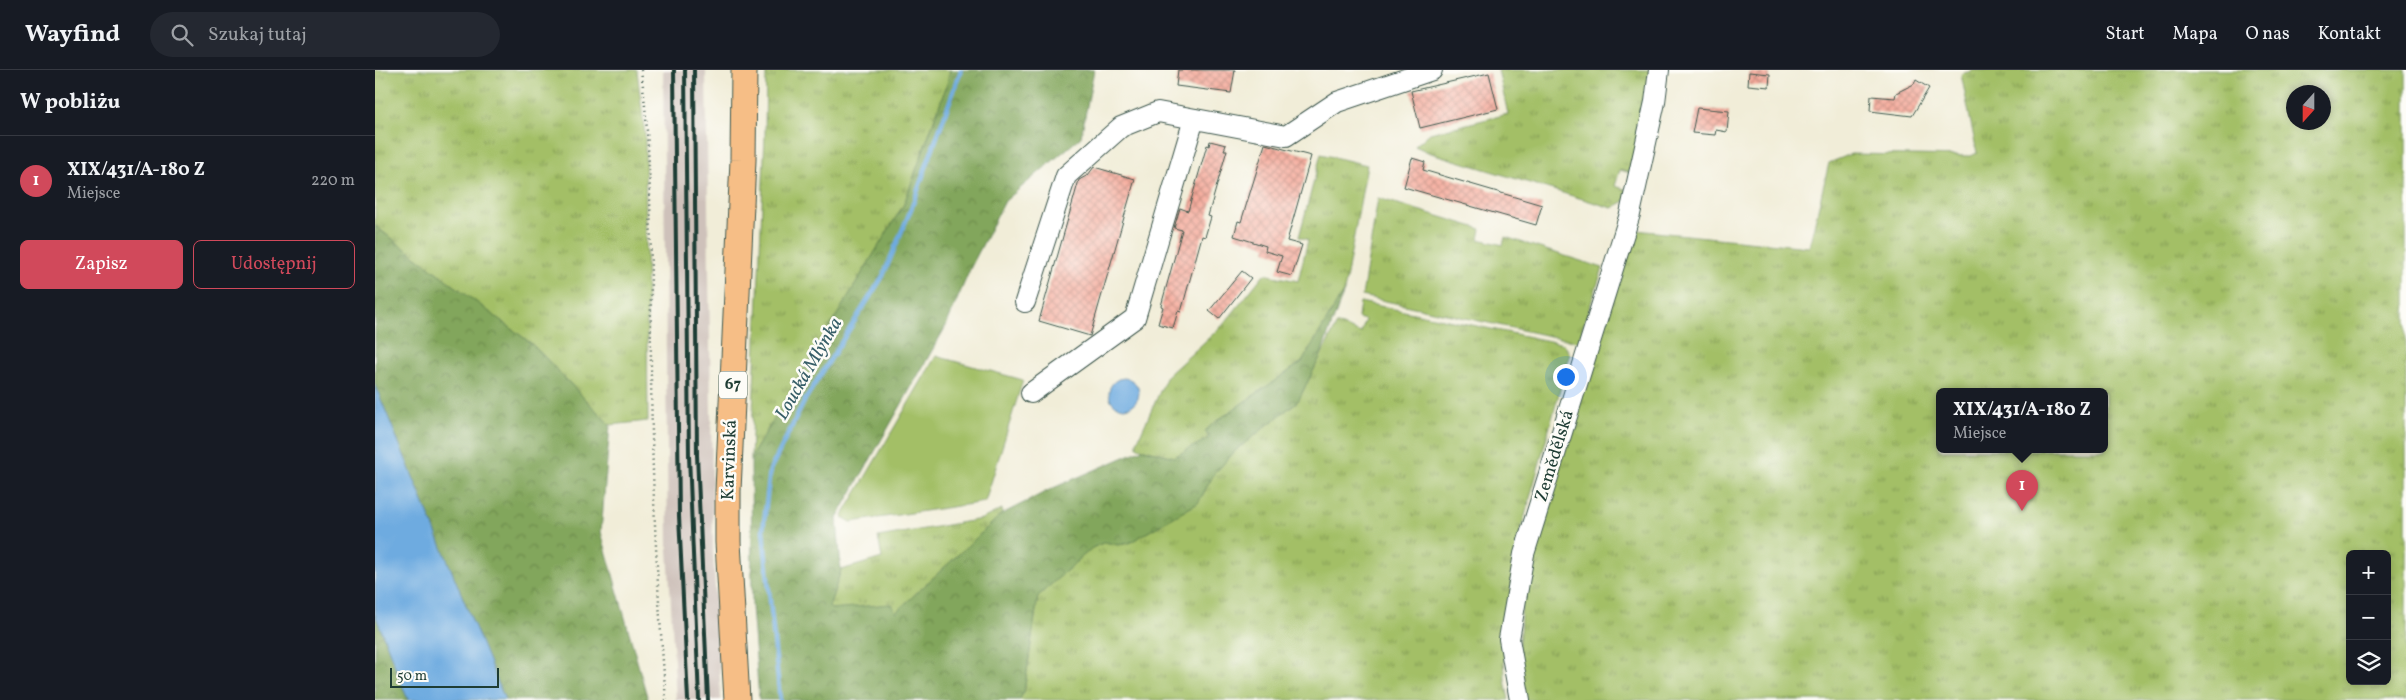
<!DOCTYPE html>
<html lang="pl">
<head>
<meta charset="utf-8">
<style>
	body { margin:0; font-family:Vollkorn,serif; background:#242831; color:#f1f3f6 }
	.controls { position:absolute; right:15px; bottom:15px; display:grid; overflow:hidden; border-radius:8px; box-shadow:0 2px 8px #0003 }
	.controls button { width:45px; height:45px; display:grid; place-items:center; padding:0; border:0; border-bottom:1px solid #363941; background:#171b24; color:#f1f3f6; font:25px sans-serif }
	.compass { position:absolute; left:1911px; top:15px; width:45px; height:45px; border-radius:50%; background:#171b24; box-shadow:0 2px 8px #0003; rotate:201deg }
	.scale { position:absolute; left:15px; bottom:12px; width:109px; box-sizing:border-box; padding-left:5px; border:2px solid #1f3d34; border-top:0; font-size:14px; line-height:18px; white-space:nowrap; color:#1f3d34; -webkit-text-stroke:4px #fdfcf7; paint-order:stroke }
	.you { position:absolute; left:1190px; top:306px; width:18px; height:18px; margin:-12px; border:4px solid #fff; border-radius:50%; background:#1a73e8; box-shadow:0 0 0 8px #1a73e833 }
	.badge { display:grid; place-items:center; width:32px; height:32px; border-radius:50%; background:#d1495b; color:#fff; font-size:16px; font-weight:700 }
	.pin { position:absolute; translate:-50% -41px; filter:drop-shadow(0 1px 2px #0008) }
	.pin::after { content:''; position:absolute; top:26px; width:18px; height:15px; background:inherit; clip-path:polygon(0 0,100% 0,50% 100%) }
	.popup { position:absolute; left:1561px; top:318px; width:172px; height:65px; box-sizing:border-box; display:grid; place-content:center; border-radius:8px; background:#171b24; filter:drop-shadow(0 1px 4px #0005); font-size:16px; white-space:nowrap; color:#9ea1a6 }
	.popup b { font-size:19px; color:#f1f3f6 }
	.popup::after { content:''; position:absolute; left:50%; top:100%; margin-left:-10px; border:10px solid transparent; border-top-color:#171b24 }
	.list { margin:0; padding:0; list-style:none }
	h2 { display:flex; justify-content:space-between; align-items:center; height:65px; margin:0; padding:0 20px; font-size:21px }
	h2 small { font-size:16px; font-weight:400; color:#9ea1a6 }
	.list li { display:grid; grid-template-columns:32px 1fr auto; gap:15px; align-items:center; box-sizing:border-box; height:90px; padding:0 20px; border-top:1px solid #363941 }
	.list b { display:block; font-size:19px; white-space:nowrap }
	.list p { margin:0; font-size:16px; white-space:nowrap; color:#9ea1a6 }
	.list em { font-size:16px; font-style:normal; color:#9ea1a6 }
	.actions { display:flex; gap:10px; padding:15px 20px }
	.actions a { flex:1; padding:11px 0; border:1px solid #d1495b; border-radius:8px; text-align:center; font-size:18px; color:#d1495b }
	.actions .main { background:#d1495b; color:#fff }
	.icon { flex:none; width:28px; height:28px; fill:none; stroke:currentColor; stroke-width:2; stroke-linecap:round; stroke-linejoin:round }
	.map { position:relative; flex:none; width:2031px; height:630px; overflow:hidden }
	header { display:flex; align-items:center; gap:30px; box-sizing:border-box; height:70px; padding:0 25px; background:#171b24; border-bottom:1px solid #363941 }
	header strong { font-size:24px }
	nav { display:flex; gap:28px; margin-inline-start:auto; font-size:18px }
	.search { width:350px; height:45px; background:#242831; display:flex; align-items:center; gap:12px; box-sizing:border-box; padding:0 18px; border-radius:28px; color:#9ea1a6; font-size:19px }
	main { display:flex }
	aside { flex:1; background:#171b24 }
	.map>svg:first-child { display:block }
</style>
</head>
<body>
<header>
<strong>Wayfind</strong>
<div class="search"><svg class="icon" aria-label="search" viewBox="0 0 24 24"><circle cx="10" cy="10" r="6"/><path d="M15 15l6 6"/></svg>Szukaj tutaj</div>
<nav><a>Start</a><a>Mapa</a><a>O nas</a><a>Kontakt</a></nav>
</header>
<main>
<aside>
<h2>W pobliżu<small></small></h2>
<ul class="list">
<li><span class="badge">1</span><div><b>XIX/431/A-180 Z</b><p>Miejsce</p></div><em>220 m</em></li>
</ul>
<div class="actions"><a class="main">Zapisz</a><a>Udostępnij</a></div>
</aside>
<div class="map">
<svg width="2031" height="630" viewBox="0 0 2031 630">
	<defs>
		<pattern id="grass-tufts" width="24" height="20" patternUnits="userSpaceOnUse" patternTransform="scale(1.25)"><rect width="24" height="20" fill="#a3bf66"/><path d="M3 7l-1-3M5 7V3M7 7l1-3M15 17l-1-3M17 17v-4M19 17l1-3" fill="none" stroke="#849c55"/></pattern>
		<pattern id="forest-crowns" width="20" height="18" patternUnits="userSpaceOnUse" patternTransform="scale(1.25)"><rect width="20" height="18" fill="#82a65b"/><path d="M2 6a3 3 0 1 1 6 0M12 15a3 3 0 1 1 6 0" fill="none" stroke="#6a884c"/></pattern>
		<pattern id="building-cross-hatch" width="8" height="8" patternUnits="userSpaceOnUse" patternTransform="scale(1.25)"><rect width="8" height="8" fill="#f5a99a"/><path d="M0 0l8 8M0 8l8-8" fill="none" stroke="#c68b7e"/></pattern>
	</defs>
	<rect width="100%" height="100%" fill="#fdfcf7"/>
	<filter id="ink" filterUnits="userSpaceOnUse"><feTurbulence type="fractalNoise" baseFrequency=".02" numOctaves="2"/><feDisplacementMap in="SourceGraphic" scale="10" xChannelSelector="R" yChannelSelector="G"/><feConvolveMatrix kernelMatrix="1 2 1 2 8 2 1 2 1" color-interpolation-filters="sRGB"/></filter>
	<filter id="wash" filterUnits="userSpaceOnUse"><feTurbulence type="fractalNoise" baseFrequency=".0096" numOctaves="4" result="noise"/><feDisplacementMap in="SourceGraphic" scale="20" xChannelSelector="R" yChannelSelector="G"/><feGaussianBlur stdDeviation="1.12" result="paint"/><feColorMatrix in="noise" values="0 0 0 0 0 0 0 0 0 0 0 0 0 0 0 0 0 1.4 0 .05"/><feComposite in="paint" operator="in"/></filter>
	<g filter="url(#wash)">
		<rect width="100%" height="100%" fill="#f1edd8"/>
		<path fill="#cec1ba" d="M288,0H331L338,479L346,630H301L293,479Z"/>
		<g fill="url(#grass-tufts)" stroke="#617e4d" fill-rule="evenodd">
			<path d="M0,0H262L270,65L273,351L235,355L157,274L0,156Z"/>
			<path d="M391,0H575L572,14L529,134L376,387L390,65Z"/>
			<path d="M1123,0H1277L1259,104L1245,100L1240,116L1256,121L1250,131L1237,138L1053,82L1040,76L1055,63L1133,44Z"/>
			<path d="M1600,0H2031V630H1149L1143,594L1147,527L1163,446L1260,160L1434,177L1454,93L1476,84L1596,86L1602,83L1586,4ZM1918,22H1948V52H1918ZM1564,322H1730V380H1564ZM1975,484H2012V611H1975Z"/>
			<path d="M946,84L992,95L969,221L927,292L840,352L830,361L835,368L799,387L762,377V372L792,306L848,255L889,204L923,211L933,170L924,167Z"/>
			<path d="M1003,128L1106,159L1104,169L1128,175L1130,167L1228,198L1203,272L987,226Z"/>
			<path d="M985,232L1189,274L1195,284L1146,460L1129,578L1130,610L1134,630H644L649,622L663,526L717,478L730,472L743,475L754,473L823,433L839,404L861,380L923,331L962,254L986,263L990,250L983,248Z"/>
			<path d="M627,439V444L521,542L515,535L456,539L454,537L466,500L507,488L503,467L607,449Z"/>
		</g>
		<g fill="url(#forest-crowns)" stroke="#507248">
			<path d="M575,0H719L706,67L630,131L596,197L571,256L462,448L466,500L454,537L456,539L516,534L521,542L627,444L678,418L768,379L799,387L834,368L830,361L840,352L927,292L969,221L945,287L923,331L861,380L839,404L823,433L754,473L743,475L730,472L717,478L663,526L649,622L644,630H384L377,536L376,387L529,134L572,14Z"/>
			<path d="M0,156L157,274L235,355L226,462L273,630H130L0,315Z"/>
			<path d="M0,544L33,630H0Z"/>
		</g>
		<path fill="#a3bf66" stroke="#617e4d" d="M561,286L648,310L610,432L476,452L467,447Z"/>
		<g fill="#6eabe0" stroke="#46748a">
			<circle cx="749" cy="323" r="15"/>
			<path d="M0,315L130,630H33L0,544Z"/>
		</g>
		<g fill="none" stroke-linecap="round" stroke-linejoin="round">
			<path stroke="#6eabe0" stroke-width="4.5" d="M405,630L388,460L395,400L431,328L508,206L536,139L586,0"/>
		</g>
		<g id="blocks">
			<g fill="url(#building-cross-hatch)">
				<path d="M803,0H860L856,23L801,16Z"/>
				<path d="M1374,2L1395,4L1394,17L1373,15Z"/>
				<path d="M1114,3L1123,39L1045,58L1036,21Z"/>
				<path d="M1541,10L1554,18L1537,46L1495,41L1496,26L1520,28L1521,23L1539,14Z"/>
				<path d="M1322,38L1354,41L1352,62L1341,60L1340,65L1317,63Z"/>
				<path d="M835,71L851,75L849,80H852L833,146L836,147L830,167L827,166L806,242L803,241L798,258L783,254L788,237L786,236L807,160L799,158L805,138L813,141L832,75L834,76Z"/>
				<path d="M890,74L936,86L912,171L927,175L917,206L902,202L907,186L890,181L891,176L859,166L863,151L866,152Z"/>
				<path d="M1037,88L1050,92L1048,100L1167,135L1161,155L1029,117Z"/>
				<path d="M719,97L760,109L715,266L664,251L704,110L713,105Z"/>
				<path d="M867,201L876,208L844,249L834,241Z"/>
			</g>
		</g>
	</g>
	<g filter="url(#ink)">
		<use href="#blocks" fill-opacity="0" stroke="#3e574d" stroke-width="1"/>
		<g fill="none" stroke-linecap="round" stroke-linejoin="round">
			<g stroke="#3e574d" stroke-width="22">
				<g id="minor">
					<path d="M650,232L691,106L746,57L783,42L911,66L962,32L1057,0"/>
					<path d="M656,323L760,248L819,49"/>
					<path d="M1145,630L1134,569L1149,484L1255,144L1280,32L1284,0"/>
				</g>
			</g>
			<g stroke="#3e574d" stroke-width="27">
				<path id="major" d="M362,630L353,472V421L368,90L369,0"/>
			</g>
			<path stroke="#3e574d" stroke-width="2.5" stroke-dasharray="1 4" stroke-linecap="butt" d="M266,0C279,100 275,201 276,302C277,411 282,521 291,630"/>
			<use href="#minor" stroke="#fff" stroke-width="20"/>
			<use href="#major" stroke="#f6be86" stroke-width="25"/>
			<g stroke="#1f3d34" stroke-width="4">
				<path d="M299,0L304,446L313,630"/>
				<path d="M310,0L314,386L324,630"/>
				<path d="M319,0L322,385L333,630"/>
			</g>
		</g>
	</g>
	<g text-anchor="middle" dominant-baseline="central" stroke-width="5" stroke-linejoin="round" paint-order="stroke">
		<rect fill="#fdfcf7" stroke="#62766e" stroke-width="1" x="344" y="301.5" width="28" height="27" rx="4"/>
		<g font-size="16" font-weight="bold" fill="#1f3d34">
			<text x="358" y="315">67</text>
		</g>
		<g font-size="18" fill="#1f3d34" stroke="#fdfcf7">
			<text transform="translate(1180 386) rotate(-73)">Zemědělská</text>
			<text transform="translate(355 390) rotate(-88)">Karvinská</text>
		</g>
		<g font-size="19" font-style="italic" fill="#375e68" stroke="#fdfcf7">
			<text transform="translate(434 299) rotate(-60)">Loucká Mlýnka</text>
		</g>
	</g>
</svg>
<div class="controls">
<button>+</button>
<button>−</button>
<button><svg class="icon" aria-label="layers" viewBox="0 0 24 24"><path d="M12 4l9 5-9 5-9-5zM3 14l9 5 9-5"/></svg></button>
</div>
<svg class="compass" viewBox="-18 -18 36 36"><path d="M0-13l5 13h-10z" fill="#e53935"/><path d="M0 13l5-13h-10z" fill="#9ea1a6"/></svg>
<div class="scale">50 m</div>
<div class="you"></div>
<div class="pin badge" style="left:1647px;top:441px">1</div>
<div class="popup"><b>XIX/431/A-180 Z</b>Miejsce</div>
</div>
</main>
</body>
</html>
